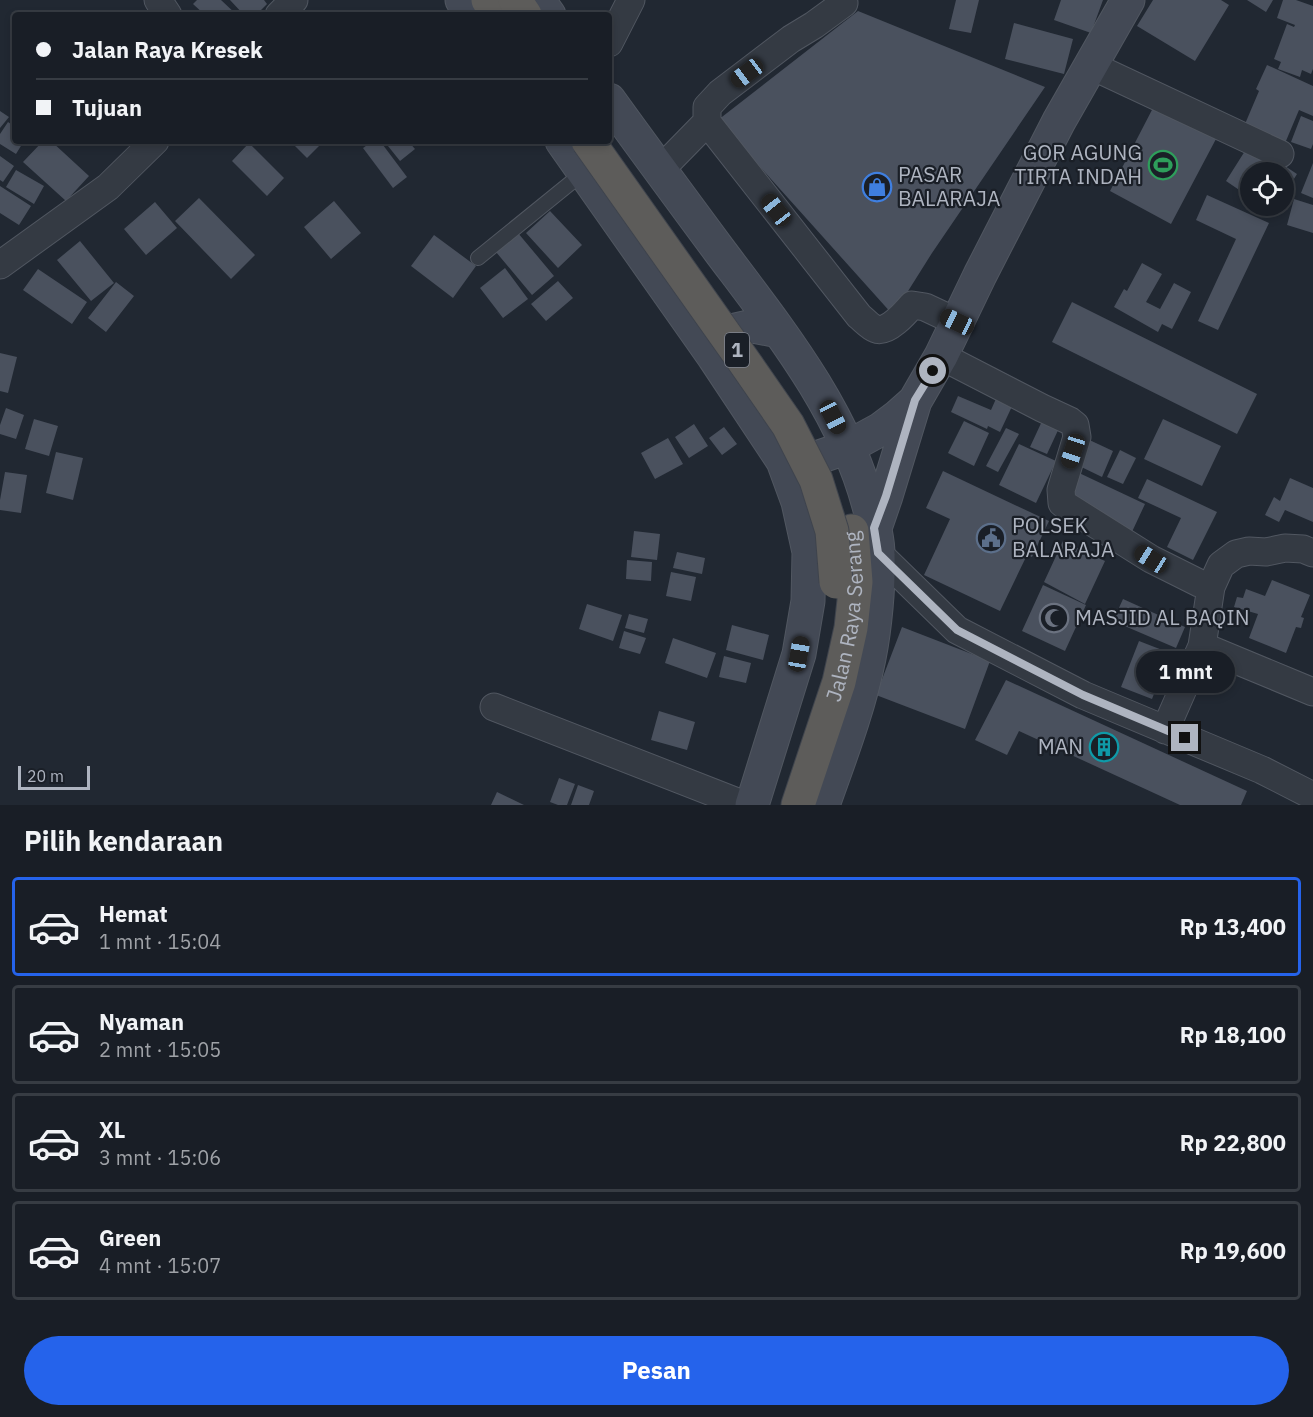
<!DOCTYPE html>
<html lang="id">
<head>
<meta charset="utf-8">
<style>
	:root { --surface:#191e26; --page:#22272e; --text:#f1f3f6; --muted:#9fa2a7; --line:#373c43; --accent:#2563eb }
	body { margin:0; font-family:"IBM Plex Sans",sans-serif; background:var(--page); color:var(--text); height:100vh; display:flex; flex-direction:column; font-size:22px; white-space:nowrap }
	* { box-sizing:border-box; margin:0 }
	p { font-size:20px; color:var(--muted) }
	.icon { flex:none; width:33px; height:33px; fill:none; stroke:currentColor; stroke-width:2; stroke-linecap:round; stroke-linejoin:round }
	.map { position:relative; height:805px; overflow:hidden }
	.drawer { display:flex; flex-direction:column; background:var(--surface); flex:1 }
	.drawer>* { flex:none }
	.hud { position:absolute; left:12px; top:12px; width:600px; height:132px; border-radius:6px; box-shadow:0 3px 9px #0003,0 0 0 2px var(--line); display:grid; align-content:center; height:132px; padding:0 24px; background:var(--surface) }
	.controls { position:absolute; left:1240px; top:162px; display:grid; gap:12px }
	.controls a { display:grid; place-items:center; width:54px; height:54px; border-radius:50%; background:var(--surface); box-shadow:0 3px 9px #0003,0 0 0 2px var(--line); font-size:30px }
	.scale { position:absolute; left:18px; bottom:15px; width:72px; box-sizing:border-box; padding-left:6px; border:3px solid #aeb4c0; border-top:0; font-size:16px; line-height:21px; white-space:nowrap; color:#aeb4c0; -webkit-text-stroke:4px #1a1f27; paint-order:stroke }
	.end { position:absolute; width:27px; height:27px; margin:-14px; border:8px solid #aeb4c0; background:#111; box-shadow:0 0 0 3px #111 }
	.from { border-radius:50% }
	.bubble { position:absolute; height:42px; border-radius:21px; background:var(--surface); box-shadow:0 3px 9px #0003,0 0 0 2px var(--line); font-size:20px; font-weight:700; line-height:42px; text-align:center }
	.car { position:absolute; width:18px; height:36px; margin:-18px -9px; border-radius:8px; box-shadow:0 0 4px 2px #0007; background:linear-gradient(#222 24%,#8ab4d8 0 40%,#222 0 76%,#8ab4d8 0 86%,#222 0) }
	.hud b { display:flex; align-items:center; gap:21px; height:57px; font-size:22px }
	.hud b+b { border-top:2px solid var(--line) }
	.hud i { width:15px; height:15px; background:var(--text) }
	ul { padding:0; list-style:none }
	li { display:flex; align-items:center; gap:18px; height:99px; margin:0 12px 9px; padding:0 12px; border:3px solid var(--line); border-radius:6px }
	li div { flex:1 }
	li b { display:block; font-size:22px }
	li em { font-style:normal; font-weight:700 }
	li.selected { border-color:var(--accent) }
	li>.icon { width:54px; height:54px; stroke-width:1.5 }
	h2 { padding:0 24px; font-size:27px; line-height:72px }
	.cta { display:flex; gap:12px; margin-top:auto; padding:12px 24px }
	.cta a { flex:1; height:69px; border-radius:36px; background:var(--accent); color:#fff; font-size:24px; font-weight:700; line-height:69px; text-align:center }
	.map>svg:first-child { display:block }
	.building { fill:#4a515e }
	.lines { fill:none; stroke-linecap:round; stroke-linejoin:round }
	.service-casing { stroke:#515761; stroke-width:16 }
	.minor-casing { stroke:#515761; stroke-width:29 }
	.secondary-casing { stroke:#515761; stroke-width:35 }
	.trunk-casing { stroke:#3f444d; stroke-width:35 }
	.service { stroke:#343a43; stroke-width:14 }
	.minor { stroke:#343a43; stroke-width:27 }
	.secondary { stroke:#434955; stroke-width:33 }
	.trunk { stroke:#5d5c5a; stroke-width:33 }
	.trunk-bridge-casing { stroke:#3f444d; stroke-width:35; stroke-linecap:butt }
	.trunk-bridge { stroke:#5d5c5a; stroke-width:33 }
	.route { stroke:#aeb4c0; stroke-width:8 }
	.labels { text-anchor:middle; stroke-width:4.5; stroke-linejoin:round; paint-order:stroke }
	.shield { fill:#1a1f27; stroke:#828792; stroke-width:1.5 }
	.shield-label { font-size:20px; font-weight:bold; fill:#aeb4c0 }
	.poi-label { font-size:21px; fill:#aeb4c0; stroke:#1a1f27; text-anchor:start }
	.street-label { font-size:21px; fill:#aeb4c0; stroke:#1a1f27 }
</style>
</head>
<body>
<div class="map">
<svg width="1313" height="805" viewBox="0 0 1313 805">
	<rect width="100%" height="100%" fill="#212832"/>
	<!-- building -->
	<path class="building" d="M197,0H221L237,15H205L193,4Z
		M230,0H264L267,4L256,15H244Z
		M956,0H979L971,33L949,29Z
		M1061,0H1103L1091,33L1054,20Z
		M1153,0H1221L1229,5L1195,61L1137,26Z
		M1247,0H1273L1266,12Z
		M1283,0H1296L1313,6V69L1311,74L1302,70L1300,77L1278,69L1281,62L1274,59L1287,24L1294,27L1295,25L1277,18Z
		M858,11L1045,87L932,253L893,315L718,120Z
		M1014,23L1073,39L1064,74L1005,59Z
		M1267,65L1313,86V116L1299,110L1283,148L1242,131L1259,91L1256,89Z
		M1154,106L1216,139L1171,224L1110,191Z
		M0,111L9,117L0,128Z
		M1301,116L1313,121V144L1311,149L1291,142Z
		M8,122L15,127V141H24L16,154L0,144V134Z
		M43,141H51L89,176L66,201L23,162Z
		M290,141H324L307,158Z
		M373,141H380L407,177L393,188L363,148Z
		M384,141H408L415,149L400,161Z
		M249,143L284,178L267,196L232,161Z
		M1250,143L1297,174L1284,195V172H1251V198L1226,181Z
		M0,156L14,166L3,182L0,180Z
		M1313,163V198L1301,193Z
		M16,170L44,186L34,204L6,187Z
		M0,186L31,206L19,225L0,213Z
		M1207,195L1269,223L1218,330L1198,321L1236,239L1196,220Z
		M199,198L255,255L231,279L175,221Z
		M1294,199L1313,205V233L1287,225Z
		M334,201L361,233L331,259L304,227Z
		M155,202L177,228L146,255L124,229Z
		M550,211L582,245L558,268L526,233Z
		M518,233L554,276L532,295L496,252Z
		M434,235L476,266L453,298L411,266Z
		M80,241L114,283L91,301L57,260Z
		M1142,263L1162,274L1146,302L1160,309L1174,283L1191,292L1172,329L1162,324L1158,332L1114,307L1124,289L1127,291Z
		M505,268L528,299L503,318L480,288Z
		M38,269L87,302L72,324L23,290Z
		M558,281L573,298L546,321L531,304Z
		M116,282L134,296L106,332L88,318Z
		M1072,302L1257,394L1237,434L1052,342Z
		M0,353L17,357L8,393L0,391Z
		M999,392L1015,400L1000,432L988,426L987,429L951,412L958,396L991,410Z
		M6,408L24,415L16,439L0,434V425Z
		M34,419L58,426L49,456L25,449Z
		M1043,419L1060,426L1047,454L1030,447Z
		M1163,419L1221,446L1202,486L1144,459Z
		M964,421L989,433L974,466L948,453Z
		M694,424L708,446L689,458L675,437Z
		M724,427L737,444L722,455L709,438Z
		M1006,428L1019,434L998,472L986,466Z
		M1083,437L1113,451L1102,477L1071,462Z
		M668,438L683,464L655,479L641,453Z
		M1019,444L1056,461L1036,503L999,485Z
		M1120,450L1136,458L1123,484L1107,477Z
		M56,452L83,458L73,500L46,493Z
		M943,471L1049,521L1032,557L1027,555L1000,611L924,575L950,519L926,508Z
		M5,472L27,475L21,513L0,510V500Z
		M1077,472L1145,504L1131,534L1063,503Z
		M1290,478L1313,488V522L1285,510L1279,522L1265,515L1274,497L1280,501Z
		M1147,479L1217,512L1193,560L1167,547L1181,518L1138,498Z
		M634,531L660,534L657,560L631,557Z
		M1063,541L1105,561L1085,604L1044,582Z
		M677,552L705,558L702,574L673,568Z
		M627,560L652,562L651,581L626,579Z
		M671,572L696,577L691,601L666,596Z
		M1272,580L1310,595L1301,617L1304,618L1301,628L1296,627L1286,653L1249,638L1258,614L1234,607L1237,597L1243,598L1246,589L1265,596Z
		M1043,585L1086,605L1065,651L1022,631Z
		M1123,599L1185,627L1176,648L1113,621Z
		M587,604L622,615L613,641L579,629Z
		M629,614L648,619L644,633L625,628Z
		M732,625L769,635L763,660L726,650Z
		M902,627L990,661L965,729L876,695Z
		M624,631L646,638L640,654L619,648Z
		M673,638L716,653L707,678L665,663Z
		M1139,641L1170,653L1152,699L1121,687Z
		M724,656L751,663L746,683L719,677Z
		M1006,680L1247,791L1241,805H1180L1019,731L1007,755L975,740Z
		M659,711L695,722L687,750L651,740Z
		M559,778L575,784L567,805H558L550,802Z
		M578,785L594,791L589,805H571Z
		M497,792L524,805H491Z"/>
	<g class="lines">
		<!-- service casing -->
		<g class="service-casing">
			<path id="service" d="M478,258L584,172"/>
		</g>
		<!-- minor casing -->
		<g class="minor-casing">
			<path id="minor" d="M158,0L168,15
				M279,15L294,0
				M609,43L631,0
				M1090,65L1280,154
				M707,122L859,316C864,320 870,327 876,329C887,334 906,312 912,305L925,307L957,322
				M660,170L707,122V107L720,93L791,39L814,25L844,3
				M0,265L108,187L155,141
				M941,356L1042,408L1070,421L1075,425L1077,437L1061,490L1062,503L1151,559L1199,583L1211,587L1221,565L1236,554L1249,551L1266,552L1285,548L1303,549L1313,553
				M878,553L957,630L1083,695L1262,770L1313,796
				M1202,646L1313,692
				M494,707L745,805
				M1165,730L1202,646L1211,587"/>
		</g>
		<!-- secondary casing -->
		<g class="secondary-casing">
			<path id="secondary" d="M462,0L472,15
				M538,0L549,15
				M609,100C645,150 682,200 719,250C779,330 845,411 870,510C874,525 878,540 878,555C879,586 875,628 869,658C859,708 840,757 823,805
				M562,141L714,357L783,461L798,502L809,552L808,601L799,654L752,805
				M714,357L716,343L719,338L735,330L753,326L779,331
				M783,461L819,457L848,447L881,429L897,417L915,401L941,356L980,275L1059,121L1128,0
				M875,528L886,496L915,401"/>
		</g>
		<!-- trunk casing -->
		<g class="trunk-casing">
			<g id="trunk">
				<path d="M488,0L499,15"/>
				<path d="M515,0L525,15"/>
				<path id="s1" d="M798,805L839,682L851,628L856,582L852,531"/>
			</g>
		</g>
		<!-- service -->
		<use href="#service" class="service"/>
		<!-- minor -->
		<use href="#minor" class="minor"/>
		<!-- secondary -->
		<use href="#secondary" class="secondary"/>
		<!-- trunk -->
		<use href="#trunk" class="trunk"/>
		<!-- trunk-bridge casing -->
		<g class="trunk-bridge-casing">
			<path id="trunk-bridge" d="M588,141L743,360L788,425L816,480L832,531L836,582"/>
		</g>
		<!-- trunk-bridge -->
		<use href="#trunk-bridge" class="trunk-bridge"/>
	</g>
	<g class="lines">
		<!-- route -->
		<path class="route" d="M933,371L915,400L886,496L874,528L878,553L957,630L1083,695L1185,738"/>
	</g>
	<!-- icons -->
	<defs>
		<g id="stadium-ring" transform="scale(1.5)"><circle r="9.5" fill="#1a1f27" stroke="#2e9e5b" stroke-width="1.5"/><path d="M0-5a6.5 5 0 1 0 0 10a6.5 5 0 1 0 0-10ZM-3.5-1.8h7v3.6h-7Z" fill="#2e9e5b"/></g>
		<g id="shop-ring" transform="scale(1.5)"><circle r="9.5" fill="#1a1f27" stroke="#3f7fe0" stroke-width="1.5"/><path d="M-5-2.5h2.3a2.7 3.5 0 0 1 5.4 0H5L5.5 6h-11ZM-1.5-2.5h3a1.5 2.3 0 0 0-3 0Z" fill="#3f7fe0"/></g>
		<g id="civic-ring" transform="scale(1.5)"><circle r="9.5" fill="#1a1f27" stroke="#5c6f8a" stroke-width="1.5"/><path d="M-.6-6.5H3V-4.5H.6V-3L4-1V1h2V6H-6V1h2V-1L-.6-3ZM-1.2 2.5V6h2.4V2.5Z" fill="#5c6f8a"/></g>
		<g id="mosque-ring" transform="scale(1.5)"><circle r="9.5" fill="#1a1f27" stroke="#6b7280" stroke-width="1.5"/><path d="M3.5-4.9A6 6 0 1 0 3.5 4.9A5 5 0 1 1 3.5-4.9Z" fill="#6b7280"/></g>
		<g id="building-ring" transform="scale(1.5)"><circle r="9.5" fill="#1a1f27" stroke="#0f9aa8" stroke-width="1.5"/><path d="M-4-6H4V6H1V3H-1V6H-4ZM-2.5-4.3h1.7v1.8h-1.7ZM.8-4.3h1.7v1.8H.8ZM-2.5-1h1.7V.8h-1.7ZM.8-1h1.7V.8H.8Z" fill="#0f9aa8"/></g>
	</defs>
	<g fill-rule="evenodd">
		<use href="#stadium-ring" x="1163" y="165"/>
		<use href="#shop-ring" x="877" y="187"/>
		<use href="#civic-ring" x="991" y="538"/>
		<use href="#mosque-ring" x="1054" y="618"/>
		<use href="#building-ring" x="1104" y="747"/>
	</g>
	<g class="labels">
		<!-- shield labels -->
		<rect class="shield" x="725" y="333" width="24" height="34" rx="4.5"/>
		<g class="shield-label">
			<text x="737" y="357">1</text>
		</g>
		<!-- poi labels -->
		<g class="poi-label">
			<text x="1142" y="160" text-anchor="end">GOR AGUNG<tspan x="1142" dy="24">TIRTA INDAH</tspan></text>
			<text x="898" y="182">PASAR<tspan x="898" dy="24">BALARAJA</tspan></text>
			<text x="1012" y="533">POLSEK<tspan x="1012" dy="24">BALARAJA</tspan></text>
			<text x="1075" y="625">MASJID AL BAQIN</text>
			<text x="1083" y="754" text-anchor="end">MAN</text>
		</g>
		<!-- street labels -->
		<g class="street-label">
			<text dy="7" stroke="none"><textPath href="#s1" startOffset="196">Jalan Raya Serang</textPath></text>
		</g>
	</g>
</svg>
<div class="controls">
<a><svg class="icon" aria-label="locate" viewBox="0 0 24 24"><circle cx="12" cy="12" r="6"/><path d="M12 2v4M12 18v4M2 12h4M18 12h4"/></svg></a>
</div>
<div class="scale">20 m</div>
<i class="end from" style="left:933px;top:371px"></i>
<i class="end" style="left:1185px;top:738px"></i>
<div class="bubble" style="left:1136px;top:651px;width:99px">1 mnt</div>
<i class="car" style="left:747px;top:73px;rotate:233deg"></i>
<i class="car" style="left:776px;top:210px;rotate:322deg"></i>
<i class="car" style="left:957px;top:322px;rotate:295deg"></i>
<i class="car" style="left:833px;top:417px;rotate:153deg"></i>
<i class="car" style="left:1073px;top:451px;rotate:198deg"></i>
<i class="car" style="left:1151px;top:559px;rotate:302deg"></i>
<i class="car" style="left:799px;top:654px;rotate:10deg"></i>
<div class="hud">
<b><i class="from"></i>Jalan Raya Kresek</b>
<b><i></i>Tujuan</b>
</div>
</div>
<section class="drawer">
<h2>Pilih kendaraan</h2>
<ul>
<li class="selected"><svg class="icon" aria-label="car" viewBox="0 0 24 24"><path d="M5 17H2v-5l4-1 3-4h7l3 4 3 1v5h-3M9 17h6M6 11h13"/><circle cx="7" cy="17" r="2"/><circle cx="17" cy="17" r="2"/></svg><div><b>Hemat</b><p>1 mnt · 15:04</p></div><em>Rp 13,400</em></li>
<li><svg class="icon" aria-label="car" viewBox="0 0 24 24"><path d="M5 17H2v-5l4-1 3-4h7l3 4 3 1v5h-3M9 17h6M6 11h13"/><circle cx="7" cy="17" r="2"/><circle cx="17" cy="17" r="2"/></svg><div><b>Nyaman</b><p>2 mnt · 15:05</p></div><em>Rp 18,100</em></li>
<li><svg class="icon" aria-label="car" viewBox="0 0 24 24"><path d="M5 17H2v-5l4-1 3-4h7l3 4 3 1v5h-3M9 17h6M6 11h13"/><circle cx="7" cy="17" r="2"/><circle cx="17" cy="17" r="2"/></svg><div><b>XL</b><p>3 mnt · 15:06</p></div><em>Rp 22,800</em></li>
<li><svg class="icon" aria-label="car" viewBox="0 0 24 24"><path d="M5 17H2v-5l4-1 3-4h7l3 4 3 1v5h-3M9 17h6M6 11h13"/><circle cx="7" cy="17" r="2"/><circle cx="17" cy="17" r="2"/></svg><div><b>Green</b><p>4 mnt · 15:07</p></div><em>Rp 19,600</em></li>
</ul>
<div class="cta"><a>Pesan</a></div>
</section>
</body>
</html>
